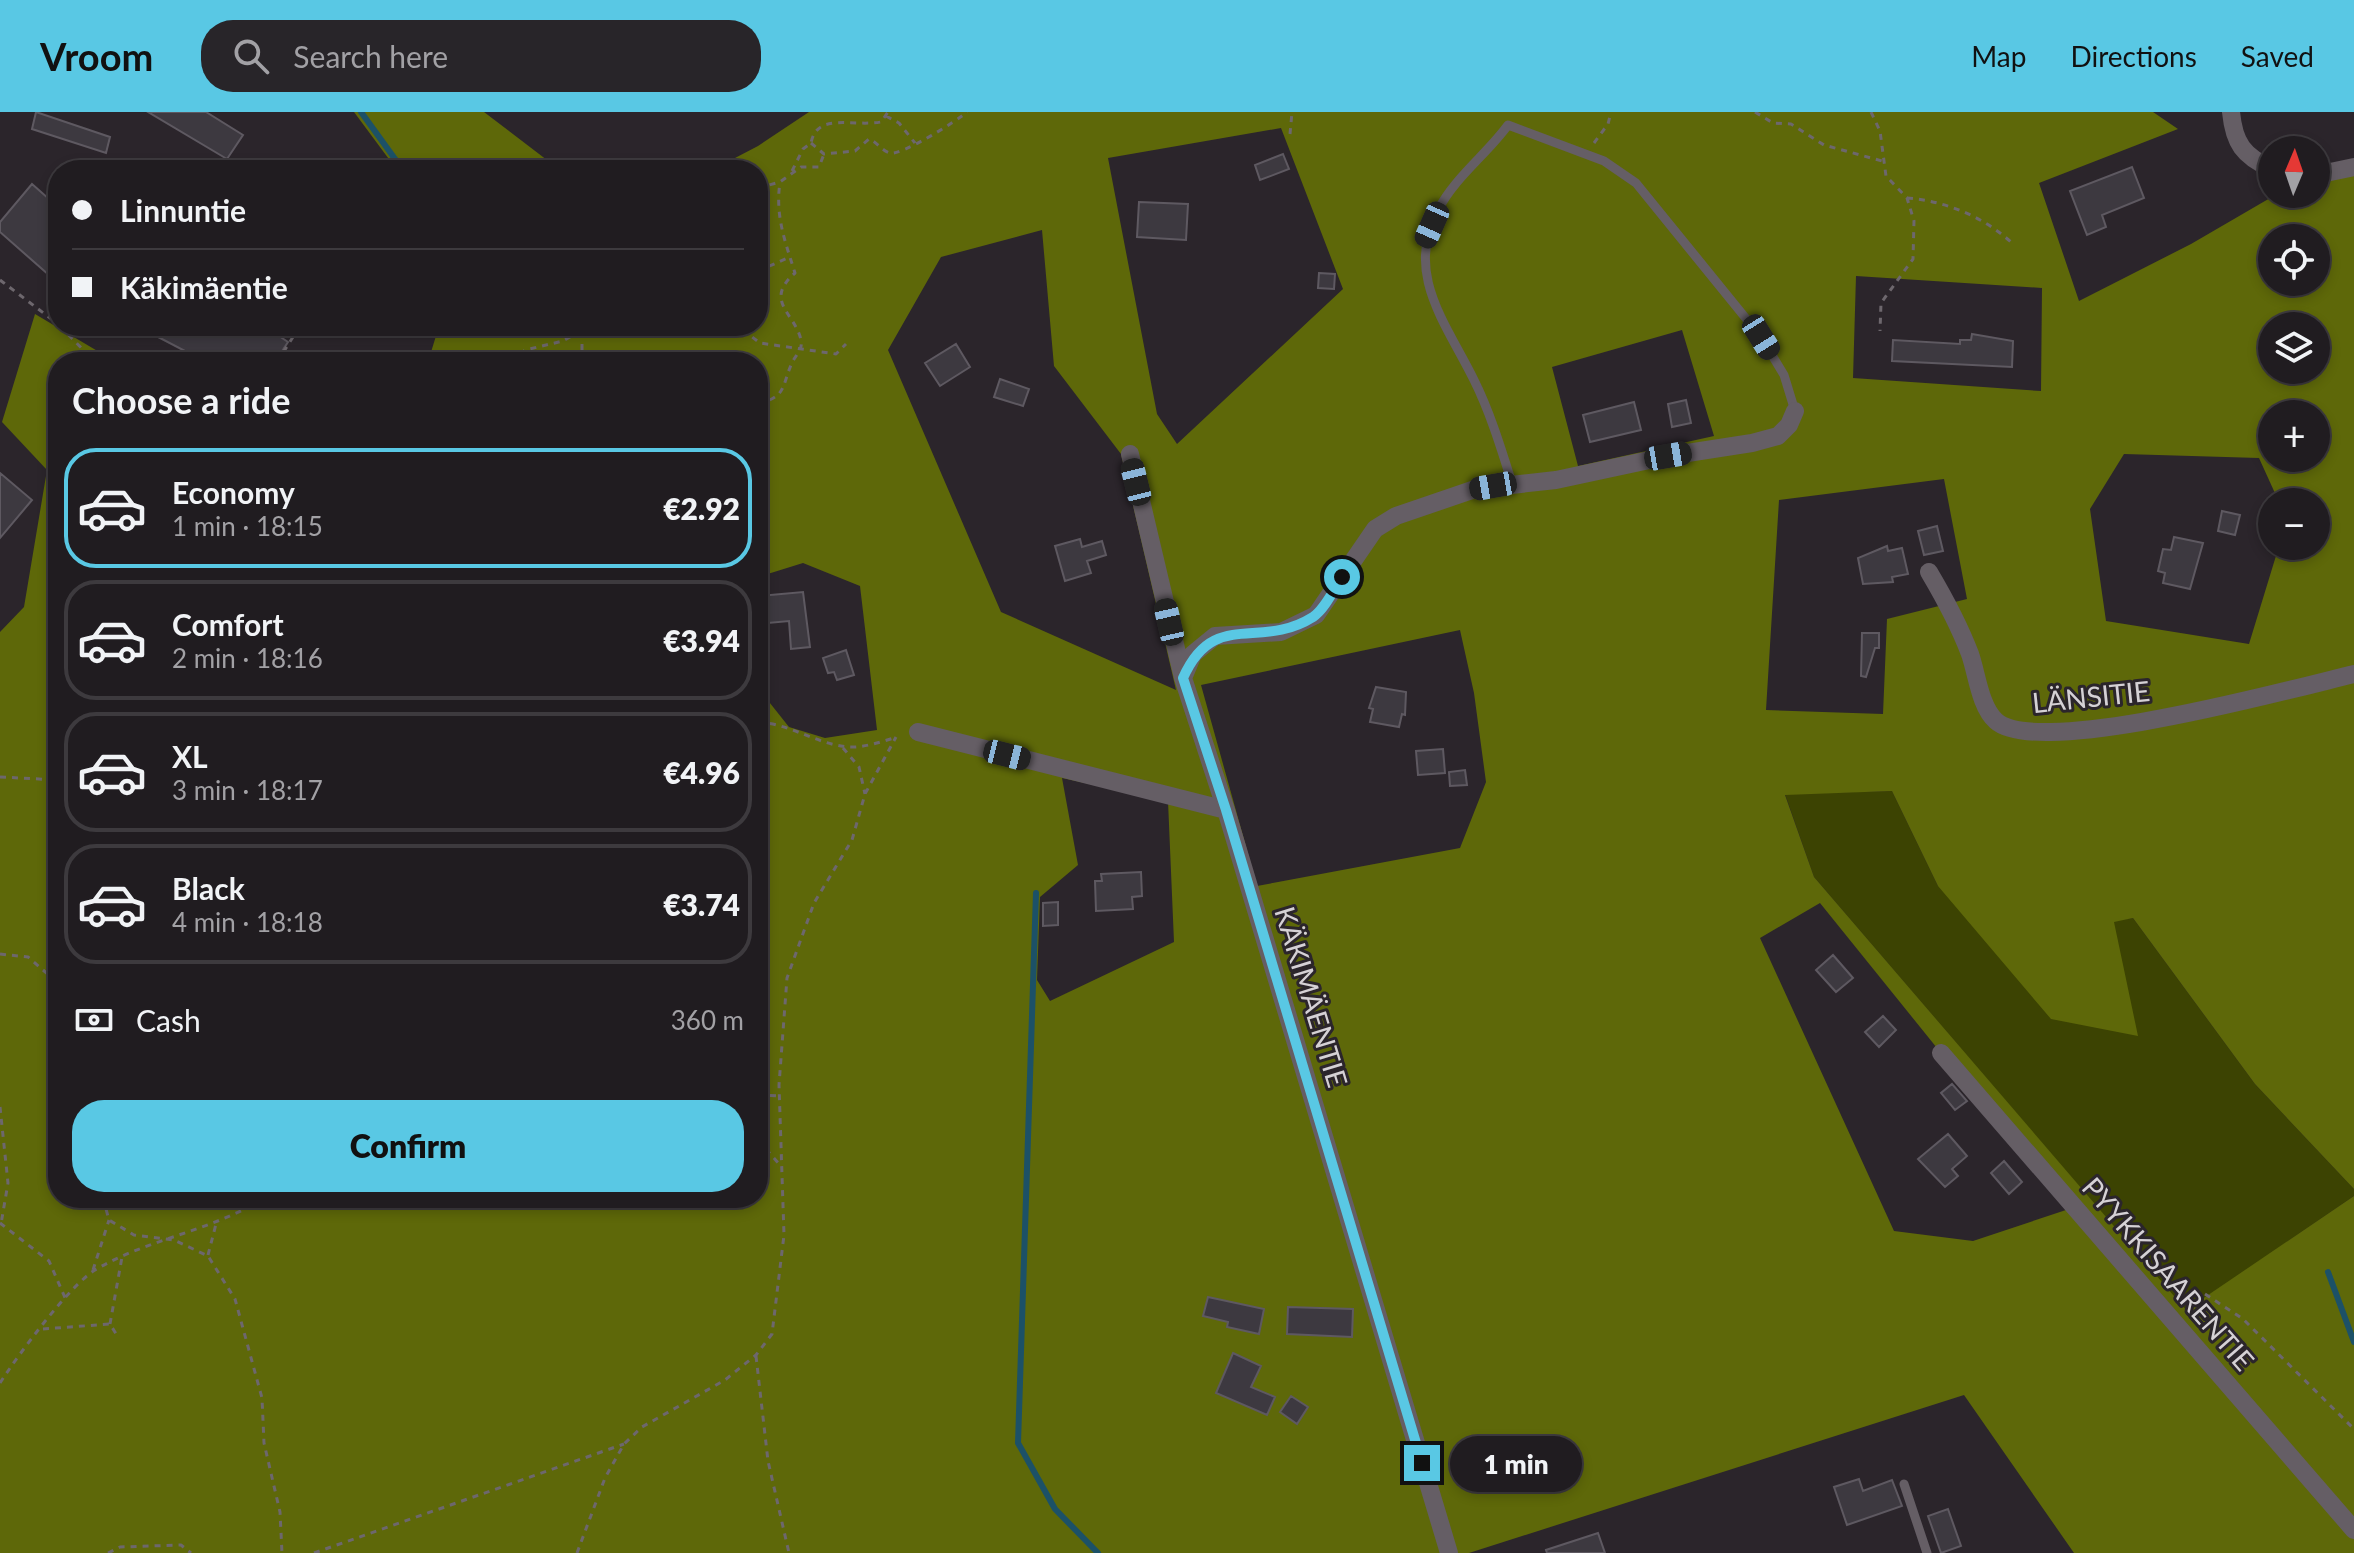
<!DOCTYPE html>
<html lang="en">
<head>
<meta charset="utf-8">
<style>
	:root { --surface:#201c20; --page:#282529; --text:#f1f3f6; --muted:#a2a1a5; --line:#3d3a3e; --accent:#59c8e4 }
	body { margin:0; font-family:Lato,sans-serif; background:var(--page); color:var(--text); height:100vh; display:flex; flex-direction:column; font-size:30px; white-space:nowrap }
	* { box-sizing:border-box; margin:0 }
	p { font-size:26px; color:var(--muted) }
	.icon { flex:none; width:44px; height:44px; fill:none; stroke:currentColor; stroke-width:2; stroke-linecap:round; stroke-linejoin:round }
	.map { position:relative; flex:1; overflow:hidden }
	.side { position:absolute; left:48px; top:240px; width:720px; height:856px; display:flex; flex-direction:column; background:var(--surface); border-radius:32px; box-shadow:0 4px 12px #0003,0 0 0 2px var(--line) }
	.side>* { flex:none }
	.top-card { position:absolute; left:48px; top:48px; width:720px; height:176px; border-radius:32px; box-shadow:0 4px 12px #0003,0 0 0 2px var(--line); display:grid; align-content:center; height:176px; padding:0 24px; background:var(--surface) }
	.needle { width:52px; rotate:2deg }
	.buttons { position:absolute; left:2258px; top:24px; display:grid; gap:16px }
	.buttons a { display:grid; place-items:center; width:72px; height:72px; border-radius:50%; background:var(--surface); box-shadow:0 4px 12px #0003,0 0 0 2px var(--line); font-size:40px }
	.end { position:absolute; width:36px; height:36px; margin:-18px; border:10px solid #59c8e4; background:#111; box-shadow:0 0 0 4px #111 }
	.from { border-radius:50% }
	.bubble { position:absolute; height:56px; border-radius:28px; background:var(--surface); box-shadow:0 4px 12px #0003,0 0 0 2px var(--line); font-size:26px; font-weight:800; line-height:56px; text-align:center }
	.car { position:absolute; width:24px; height:48px; margin:-24px -12px; border-radius:10px; box-shadow:0 0 6px 2px #0007; background:linear-gradient(#222 24%,#8ab4d8 0 40%,#222 0 76%,#8ab4d8 0 86%,#222 0) }
	.top-card b { display:flex; align-items:center; gap:28px; height:76px; font-size:30px }
	.top-card b+b { border-top:2px solid var(--line) }
	.top-card i { width:20px; height:20px; background:var(--text) }
	ul { padding:0; list-style:none }
	li { display:flex; align-items:center; gap:24px; height:120px; margin:0 16px 12px; padding:0 8px; border:4px solid var(--line); border-radius:32px }
	li div { flex:1 }
	li b { display:block; font-size:30px }
	li em { font-style:normal; font-weight:800 }
	li.current { border-color:var(--accent) }
	li>.icon { width:72px; height:72px; stroke-width:1.5 }
	h2 { padding:0 24px; font-size:36px; line-height:96px }
	.pay { display:flex; align-items:center; gap:20px; height:88px; padding:0 24px; font-size:30px }
	.pay p { margin-inline-start:auto }
	.primary-button { display:flex; gap:16px; margin-top:auto; padding:16px 24px }
	.primary-button a { flex:1; height:92px; border-radius:32px; background:var(--accent); color:#111; font-size:32px; font-weight:800; line-height:92px; text-align:center }
	header { display:flex; align-items:center; gap:48px; box-sizing:border-box; height:112px; padding:0 40px; background:var(--accent); color:#111 }
	header strong { font-size:38px }
	nav { display:flex; gap:44px; margin-inline-start:auto; font-size:28px }
	.search { width:560px; height:72px; background:var(--page); display:flex; align-items:center; gap:20px; box-sizing:border-box; padding:0 28px; border-radius:32px; color:var(--muted); font-size:30px }
	.map>svg:first-child { display:block }
	.green { fill:#3c4302 }
	.forest { fill:#5e6809; fill-rule:evenodd }
	.lines { fill:none; stroke-linecap:round; stroke-linejoin:round }
	.stream { stroke:#1c5167; stroke-width:6 }
	.building { fill:#3d3940; stroke:#5e5961; stroke-width:2 }
	.path { stroke:#6d676d; stroke-width:3; stroke-dasharray:6 6; stroke-linecap:butt }
	.lane { stroke:#655e65; stroke-width:9 }
	.street { stroke:#655e65; stroke-width:18 }
	.route { stroke:#59c8e4; stroke-width:10 }
	.labels { text-anchor:middle; stroke-width:6; stroke-linejoin:round; paint-order:stroke }
	.street-label { font-size:28px; fill:#d5d1d5; stroke:#2b252b }
</style>
</head>
<body>
<header>
<strong>Vroom</strong>
<div class="search"><svg class="icon" aria-label="search" viewBox="0 0 24 24"><circle cx="10" cy="10" r="6"/><path d="M15 15l6 6"/></svg>Search here</div>
<nav><a>Map</a><a>Directions</a><a>Saved</a></nav>
</header>
<div class="map">
<svg width="2354" height="1441" viewBox="0 0 2354 1441">
	<rect width="100%" height="100%" fill="#2b252b"/>
	<!-- green -->
	<path class="green" d="M1892,679L1938,774L2114,809L2133,806L2255,972L2354,1077V1084L2186,1199L1814,765L1785,682Z"/>
	<!-- forest -->
	<path class="forest" d="M354,0H484L560,58H397Z
		M809,0H2153L2178,17L2039,71L2079,189L2191,132L2277,82H2316V67L2354,61V1077L2255,972L2133,806L2114,810L2138,924L2051,907L1938,774L1892,679L1785,683L1814,765L2186,1198L2354,1084V1441H2074L1964,1283L1469,1441H0V520L24,495L47,358L2,310L35,202L116,250H58V1086H758V576L789,615L825,626L877,618L860,474L803,451L758,465V250H428L439,214H758V58H712L758,34ZM1281,16L1343,177L1177,332L1157,302L1108,46ZM1042,118L1054,254L1121,342L1176,578L1001,500L888,238L941,145ZM2272,126H2316V170H2272ZM1856,164L2042,176L2041,279L1853,266ZM2272,214H2316V258H2272ZM1682,218L1714,324L1578,354L1552,255ZM2272,302H2316V346H2272ZM2124,342L2259,346L2279,390H2316V434H2279L2249,532L2106,509L2090,397ZM1944,367L1967,487L1887,507L1883,602L1766,598L1779,388ZM1460,518L1474,581L1486,670L1460,736L1257,774L1201,573ZM1062,666L1168,689L1174,830L1050,889L1037,868L1040,785L1078,753ZM1820,791L1941,941L2072,1096L1973,1129L1894,1119L1760,826Z"/>
	<g class="lines">
		<!-- stream -->
		<path class="stream" d="M361,0L403,58
			M1036,781L1018,1331L1055,1397L1098,1441
			M2328,1160L2354,1230"/>
	</g>
	<!-- building -->
	<path class="building" d="M36,0L110,25L106,41L32,17Z
		M148,0H206L243,23L227,47Z
		M1283,42L1289,57L1260,68L1255,53Z
		M2132,55L2144,86L2102,103L2106,115L2087,123L2070,79Z
		M32,72L58,95V171L0,120V110Z
		M1139,90L1188,92L1186,128L1137,125Z
		M1319,161L1335,162L1334,177L1318,176Z
		M137,214H264L288,230L275,250H206Z
		M1972,222L2013,229L2012,255L1892,249L1893,228L1960,232V228H1971Z
		M956,232L970,255L940,274L925,251Z
		M1000,267L1029,277L1023,294L994,285Z
		M1686,288L1691,311L1672,315L1668,292Z
		M1634,290L1641,318L1590,330L1583,303Z
		M0,361L32,388L0,426Z
		M2222,399L2240,403L2235,423L2218,419Z
		M1937,414L1943,439L1924,443L1918,419Z
		M2174,425L2203,431L2190,477L2163,471L2165,461L2158,459L2163,437L2171,438Z
		M1080,427L1082,435L1102,429L1106,443L1087,449L1091,461L1065,469L1055,434Z
		M1887,434L1888,439L1902,436L1908,462L1892,465L1893,470L1863,472L1858,446Z
		M803,480L810,535L791,537L789,509L758,512V484Z
		M1862,521H1879V536H1875L1866,565L1861,564Z
		M846,538L854,563L837,568L834,560L828,561L823,546Z
		M1376,575L1406,580L1405,603L1402,602L1399,615L1370,610L1373,597L1369,596Z
		M1443,637L1445,661L1418,663L1416,639Z
		M1465,658L1467,673L1450,674L1449,660Z
		M1141,760L1142,784L1132,785L1133,797L1096,799L1095,769H1102L1101,762Z
		M1058,790V813L1043,814V791Z
		M1833,843L1853,866L1836,880L1816,858Z
		M1883,904L1896,918L1879,935L1865,920Z
		M1952,972L1967,989L1955,998L1941,981Z
		M1948,1022L1967,1044L1952,1057L1958,1064L1945,1075L1918,1047Z
		M2004,1049L2022,1070L2009,1082L1991,1061Z
		M1208,1185L1264,1197L1259,1222L1227,1215L1228,1210L1203,1204Z
		M1288,1195L1353,1197L1352,1225L1287,1222Z
		M1233,1241L1261,1254L1251,1275L1275,1285L1267,1303L1216,1281Z
		M1291,1284L1308,1295L1297,1312L1280,1300Z
		M1859,1367L1863,1379L1892,1368L1902,1394L1847,1413L1834,1375Z
		M1948,1397L1961,1434L1941,1441L1928,1404Z
		M1598,1421L1605,1441H1547L1546,1438Z"/>
	<g class="lines">
		<!-- path -->
		<path class="path" d="M1755,0L1773,11L1791,12L1824,33L1882,49
			M1871,0L1880,19L1886,64L1907,86L1914,109L1913,147L1881,191L1880,219
			M886,4L899,11L915,31
			M1290,22L1292,0
			M811,31L824,42L855,39L869,27C877,30 882,39 890,41C901,44 957,9 967,0
			M1594,31L1608,12L1611,0
			M792,59L803,37L811,31C817,0 851,15 881,10L888,0
			M758,76L780,70L801,55H819L824,42
			M1907,86C1945,89 1982,104 2011,130
			M758,159L790,145
			M0,168L58,212
			M60,214L95,250
			M719,214L743,218L760,231L836,242L846,232
			M277,250L293,225
			M511,250L525,238L563,229L588,214
			M582,250V216
			M758,291C787,286 782,272 792,251C796,242 803,238 801,228C795,201 763,189 795,161C785,129 775,104 780,70
			M758,610C789,612 812,629 841,634C859,638 880,630 897,625
			M843,636L859,655L865,682
			M0,665L58,668
			M0,842L28,845L58,871
			M758,983L780,984
			M0,995L8,1071L1,1112
			M758,1028L780,1053
			M103,1086L109,1108L134,1123L174,1128L208,1144L235,1187L262,1286L264,1331L280,1400L282,1441
			M0,1111L49,1149L66,1188
			M208,1143L216,1112
			M93,1158L109,1108
			M2205,1182L2243,1207L2354,1317
			M110,1212L122,1145
			M43,1217L110,1212L118,1225
			M756,1244L768,1349L789,1441
			M0,1271C18,1243 69,1174 95,1158C147,1127 209,1120 265,1086
			M108,1441L120,1435L181,1433L191,1441
			M314,1441L624,1332
			M577,1441L605,1366L624,1332L642,1315L725,1268L756,1243L772,1222L784,1123L779,973L787,866L814,791L852,728L865,682L896,625"/>
		<!-- lane -->
		<path class="lane" d="M1512,371C1501,336 1490,300 1474,268C1446,211 1404,162 1438,98C1455,65 1487,42 1508,13L1604,49L1636,71L1761,225L1784,263L1795,299
			M1904,1372L1927,1441"/>
		<!-- street -->
		<path class="street" d="M2231,0C2234,31 2243,44 2272,57
			M2316,63L2354,55
			M1130,342L1183,566L1226,698L1449,1441
			M1929,460C1945,487 1959,513 1970,542C1977,562 1980,595 1996,609C2038,647 2295,576 2354,562
			M1183,566L1193,542L1215,524L1281,520L1316,503L1375,417L1396,404L1475,377L1556,368L1668,344L1752,331L1778,324L1789,313L1795,299
			M918,620L1226,698
			M1941,941L2354,1418"/>
	</g>
	<g class="lines">
		<!-- route -->
		<path class="route" d="M1342,465C1334,477 1325,497 1313,505C1259,539 1214,496 1183,566L1226,698L1422,1351"/>
	</g>
	<g class="labels">
		<!-- street labels -->
		<g class="street-label">
			<text transform="translate(2091 585) rotate(-6)" y="10">LÄNSITIE</text>
			<text transform="translate(1311 885) rotate(73)" y="10">KÄKIMÄENTIE</text>
			<text transform="translate(2168 1162) rotate(49)" y="10">PYYKKISAARENTIE</text>
		</g>
	</g>
</svg>
<div class="buttons">
<a><svg class="needle" viewBox="-14 -14 28 28"><path d="M0-13l5 13h-10z" fill="#e53935"/><path d="M0 13l5-13h-10z" fill="#a2a1a5"/></svg></a>
<a><svg class="icon" aria-label="locate" viewBox="0 0 24 24"><circle cx="12" cy="12" r="6"/><path d="M12 2v4M12 18v4M2 12h4M18 12h4"/></svg></a>
<a><svg class="icon" aria-label="layers" viewBox="0 0 24 24"><path d="M12 4l9 5-9 5-9-5zM3 14l9 5 9-5"/></svg></a>
<a>+</a>
<a>−</a>
</div>
<i class="end from" style="left:1342px;top:465px"></i>
<i class="end" style="left:1422px;top:1351px"></i>
<div class="bubble" style="left:1450px;top:1324px;width:132px">1 min</div>
<i class="car" style="left:1432px;top:113px;rotate:204deg"></i>
<i class="car" style="left:1761px;top:225px;rotate:148deg"></i>
<i class="car" style="left:1668px;top:344px;rotate:80deg"></i>
<i class="car" style="left:1136px;top:370px;rotate:346deg"></i>
<i class="car" style="left:1493px;top:374px;rotate:260deg"></i>
<i class="car" style="left:1169px;top:510px;rotate:347deg"></i>
<i class="car" style="left:1007px;top:643px;rotate:104deg"></i>
<div class="top-card">
<b><i class="from"></i>Linnuntie</b>
<b><i></i>Käkimäentie</b>
</div>
<section class="side">
<h2>Choose a ride</h2>
<ul>
<li class="current"><svg class="icon" aria-label="car" viewBox="0 0 24 24"><path d="M5 17H2v-5l4-1 3-4h7l3 4 3 1v5h-3M9 17h6M6 11h13"/><circle cx="7" cy="17" r="2"/><circle cx="17" cy="17" r="2"/></svg><div><b>Economy</b><p>1 min · 18:15</p></div><em>€2.92</em></li>
<li><svg class="icon" aria-label="car" viewBox="0 0 24 24"><path d="M5 17H2v-5l4-1 3-4h7l3 4 3 1v5h-3M9 17h6M6 11h13"/><circle cx="7" cy="17" r="2"/><circle cx="17" cy="17" r="2"/></svg><div><b>Comfort</b><p>2 min · 18:16</p></div><em>€3.94</em></li>
<li><svg class="icon" aria-label="car" viewBox="0 0 24 24"><path d="M5 17H2v-5l4-1 3-4h7l3 4 3 1v5h-3M9 17h6M6 11h13"/><circle cx="7" cy="17" r="2"/><circle cx="17" cy="17" r="2"/></svg><div><b>XL</b><p>3 min · 18:17</p></div><em>€4.96</em></li>
<li><svg class="icon" aria-label="car" viewBox="0 0 24 24"><path d="M5 17H2v-5l4-1 3-4h7l3 4 3 1v5h-3M9 17h6M6 11h13"/><circle cx="7" cy="17" r="2"/><circle cx="17" cy="17" r="2"/></svg><div><b>Black</b><p>4 min · 18:18</p></div><em>€3.74</em></li>
</ul>
<div class="pay"><svg class="icon" aria-label="cash" viewBox="0 0 24 24"><path d="M3 7h18v10H3z"/><circle cx="12" cy="12" r="2"/></svg>Cash<p>360 m</p></div>
<div class="primary-button"><a>Confirm</a></div>
</section>
</div>
</body>
</html>
